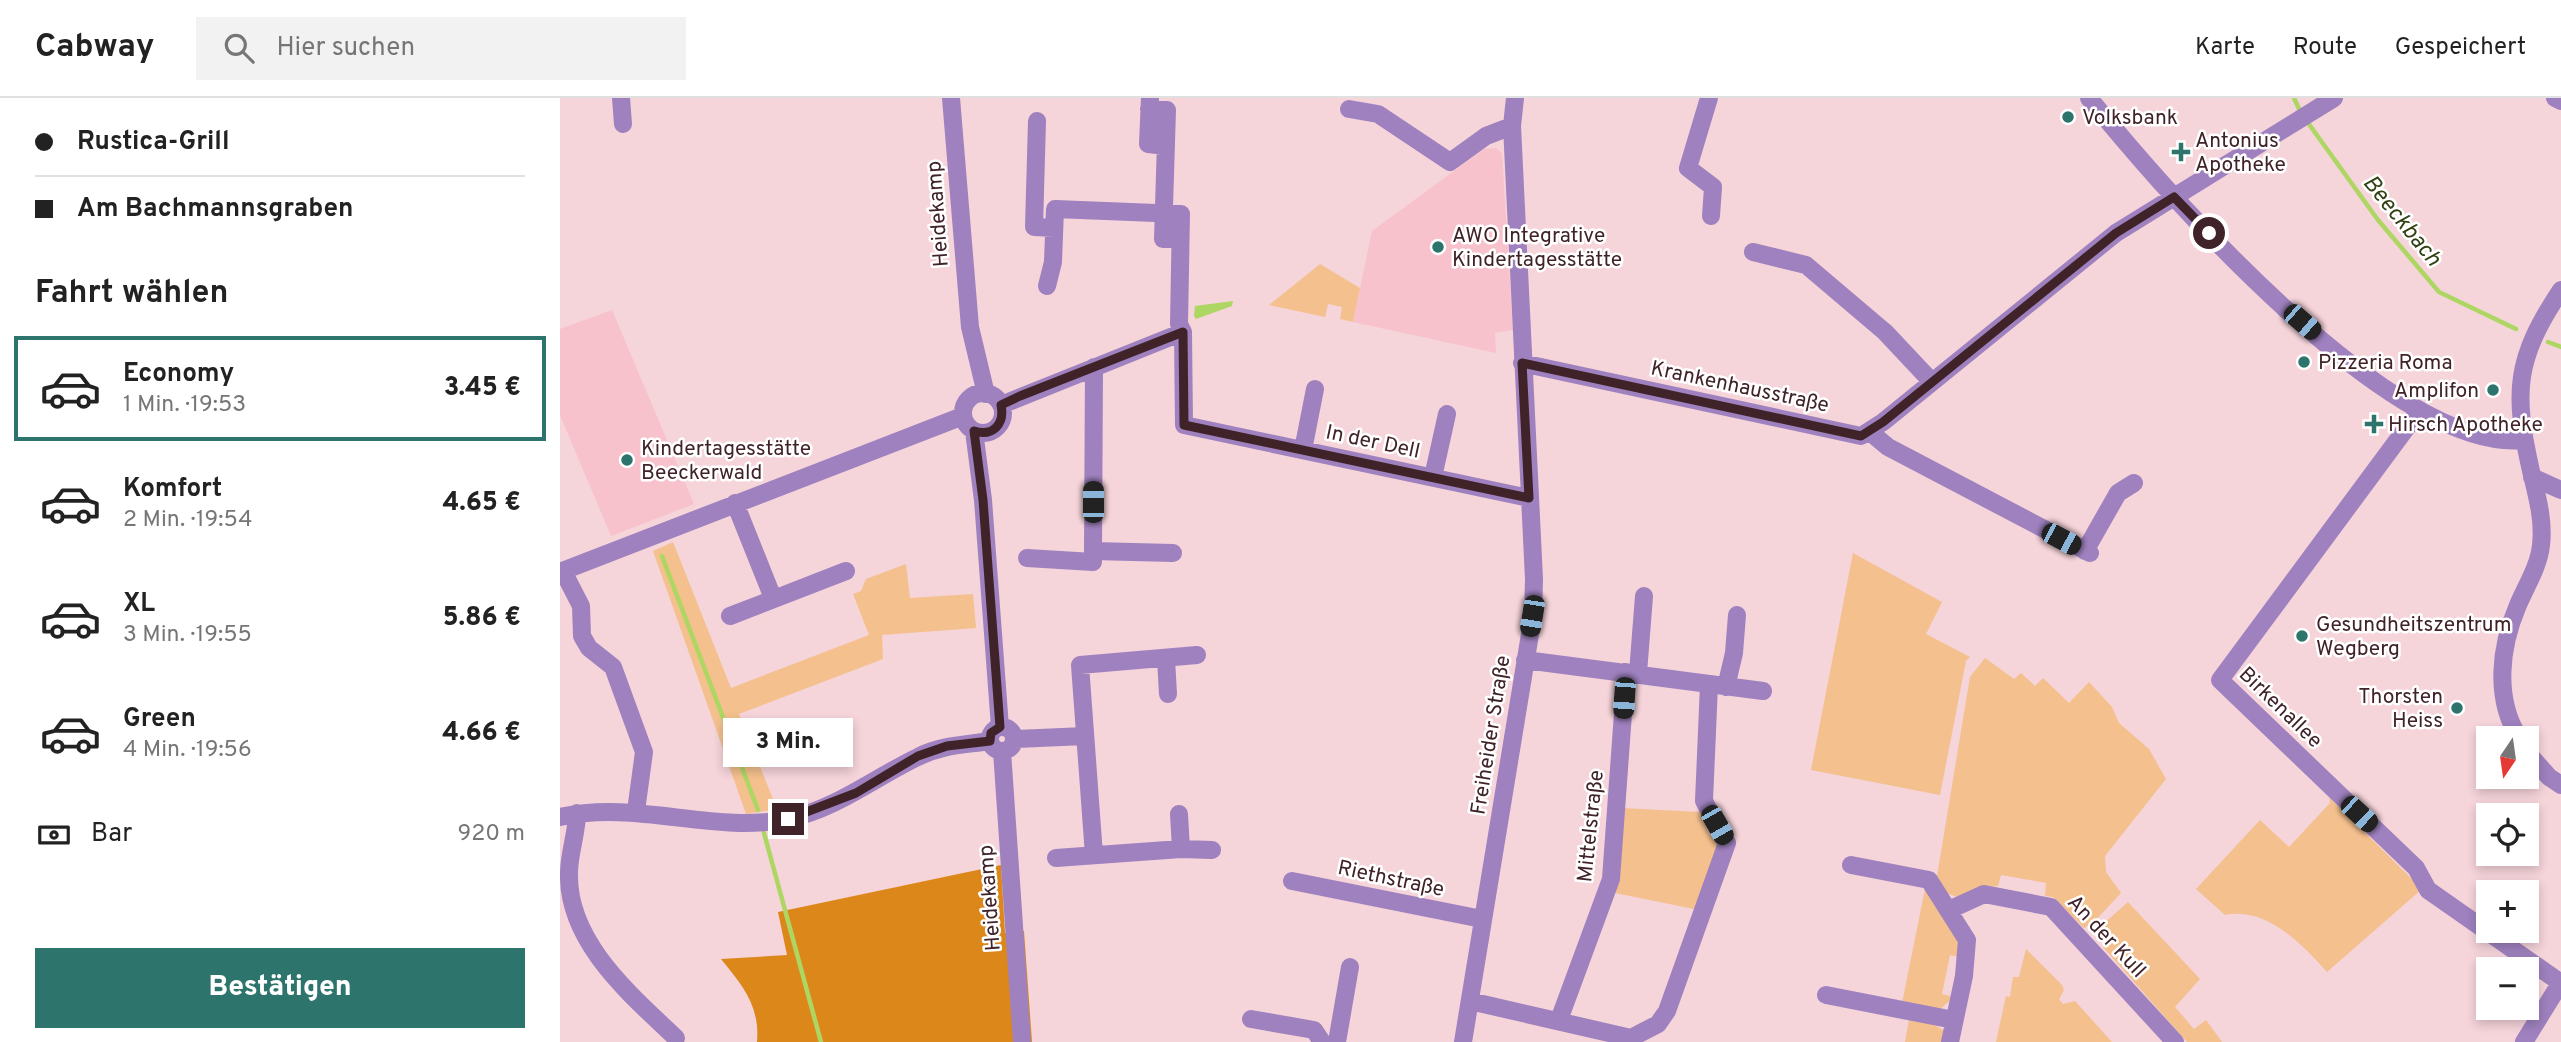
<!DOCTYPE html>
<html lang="de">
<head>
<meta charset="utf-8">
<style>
	:root { --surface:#fff; --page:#f2f2f2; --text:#222; --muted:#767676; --line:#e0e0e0; --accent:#2c746c }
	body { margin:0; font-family:Overpass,sans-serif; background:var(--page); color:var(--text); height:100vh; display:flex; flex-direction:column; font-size:26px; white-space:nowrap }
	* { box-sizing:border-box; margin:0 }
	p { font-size:23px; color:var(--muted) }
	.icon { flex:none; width:38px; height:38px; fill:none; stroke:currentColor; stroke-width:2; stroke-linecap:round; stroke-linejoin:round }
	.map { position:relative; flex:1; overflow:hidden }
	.drawer { display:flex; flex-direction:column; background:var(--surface); width:560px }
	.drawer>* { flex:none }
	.guide { display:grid; align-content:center; height:154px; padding:0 35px; background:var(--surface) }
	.needle { width:46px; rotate:193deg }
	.buttons { position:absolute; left:1916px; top:628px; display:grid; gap:14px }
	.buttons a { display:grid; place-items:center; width:63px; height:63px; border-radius:0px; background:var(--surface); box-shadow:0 4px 10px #0003; font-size:35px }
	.end { position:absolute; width:32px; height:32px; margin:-16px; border:9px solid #402229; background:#fff; box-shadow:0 0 0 4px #fff }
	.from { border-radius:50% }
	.bubble { position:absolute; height:49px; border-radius:0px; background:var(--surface); box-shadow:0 4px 10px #0003; font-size:23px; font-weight:800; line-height:49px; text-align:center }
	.car { position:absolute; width:21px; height:42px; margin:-21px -10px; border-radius:9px; box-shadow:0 0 5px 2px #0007; background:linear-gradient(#222 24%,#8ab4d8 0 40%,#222 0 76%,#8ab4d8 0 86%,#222 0) }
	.guide b { display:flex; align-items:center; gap:24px; height:66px; font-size:26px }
	.guide b+b { border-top:2px solid var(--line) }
	.guide i { width:18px; height:18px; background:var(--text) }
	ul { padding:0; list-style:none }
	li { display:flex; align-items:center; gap:21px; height:105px; margin:0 14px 10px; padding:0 21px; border:4px solid transparent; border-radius:0px }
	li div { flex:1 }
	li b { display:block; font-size:26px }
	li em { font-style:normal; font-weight:800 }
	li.on { border-color:var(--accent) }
	li>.icon { width:63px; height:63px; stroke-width:1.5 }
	h2 { padding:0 35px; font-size:32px; line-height:84px }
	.pay { display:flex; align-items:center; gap:18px; height:77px; padding:0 35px; font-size:26px }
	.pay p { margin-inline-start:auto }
	.primary-button { display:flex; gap:14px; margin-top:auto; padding:14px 35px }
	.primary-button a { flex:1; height:80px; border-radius:0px; background:var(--accent); color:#fff; font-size:28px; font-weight:800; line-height:80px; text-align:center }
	header { display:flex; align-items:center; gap:42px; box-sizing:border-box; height:98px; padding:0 35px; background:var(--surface); border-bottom:2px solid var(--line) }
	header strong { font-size:33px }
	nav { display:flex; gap:38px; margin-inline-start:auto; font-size:24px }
	.search { width:490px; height:63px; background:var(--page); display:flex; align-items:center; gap:18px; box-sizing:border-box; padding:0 24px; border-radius:0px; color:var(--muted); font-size:26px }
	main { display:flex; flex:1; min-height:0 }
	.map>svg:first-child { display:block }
	.built { fill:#f7c2cc }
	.green { fill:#f4c08e }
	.forest { fill:#dc8719 }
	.water { fill:#aed663 }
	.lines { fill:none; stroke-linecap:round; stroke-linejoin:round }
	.stream { stroke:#aed663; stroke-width:4.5 }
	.minor { stroke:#9e81be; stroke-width:18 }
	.route { stroke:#402229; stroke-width:9 }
	.poi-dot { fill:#2c746c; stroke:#fff; stroke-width:2.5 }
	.labels { text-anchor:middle; stroke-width:5; stroke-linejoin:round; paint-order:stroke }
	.poi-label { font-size:21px; fill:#402229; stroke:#fff; text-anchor:start }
	.street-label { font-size:21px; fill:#402229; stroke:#fff }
	.water-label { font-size:23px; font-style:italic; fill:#314112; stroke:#fff }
</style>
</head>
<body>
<header>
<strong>Cabway</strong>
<div class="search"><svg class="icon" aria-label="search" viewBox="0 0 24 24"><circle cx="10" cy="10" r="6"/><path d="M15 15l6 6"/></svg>Hier suchen</div>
<nav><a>Karte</a><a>Route</a><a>Gespeichert</a></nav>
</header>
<main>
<section class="drawer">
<div class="guide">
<b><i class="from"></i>Rustica-Grill</b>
<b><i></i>Am Bachmannsgraben</b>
</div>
<h2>Fahrt wählen</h2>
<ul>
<li class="on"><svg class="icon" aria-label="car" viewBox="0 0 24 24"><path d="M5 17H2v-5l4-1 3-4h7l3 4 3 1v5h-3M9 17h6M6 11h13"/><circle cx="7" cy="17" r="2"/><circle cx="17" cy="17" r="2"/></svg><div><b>Economy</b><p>1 Min. · 19:53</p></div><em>3.45 €</em></li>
<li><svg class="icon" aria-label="car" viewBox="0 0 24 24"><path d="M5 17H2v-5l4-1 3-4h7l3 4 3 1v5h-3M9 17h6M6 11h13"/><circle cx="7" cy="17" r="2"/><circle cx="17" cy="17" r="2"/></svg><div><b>Komfort</b><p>2 Min. · 19:54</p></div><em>4.65 €</em></li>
<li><svg class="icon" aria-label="car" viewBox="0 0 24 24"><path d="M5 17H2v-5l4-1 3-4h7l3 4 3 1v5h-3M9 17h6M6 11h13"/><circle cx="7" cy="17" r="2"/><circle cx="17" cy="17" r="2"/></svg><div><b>XL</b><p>3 Min. · 19:55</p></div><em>5.86 €</em></li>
<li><svg class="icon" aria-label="car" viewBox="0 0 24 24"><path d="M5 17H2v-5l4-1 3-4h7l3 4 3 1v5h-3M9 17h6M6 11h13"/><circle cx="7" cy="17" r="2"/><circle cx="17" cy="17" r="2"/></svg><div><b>Green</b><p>4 Min. · 19:56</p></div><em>4.66 €</em></li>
</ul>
<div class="pay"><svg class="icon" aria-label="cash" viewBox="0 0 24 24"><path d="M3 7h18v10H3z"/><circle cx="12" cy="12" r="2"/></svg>Bar<p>920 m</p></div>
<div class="primary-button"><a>Bestätigen</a></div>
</section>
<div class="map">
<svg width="2001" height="944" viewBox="0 0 2001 944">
	<rect width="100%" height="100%" fill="#f5d4da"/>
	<!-- built -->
	<path class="built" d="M936,50L942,55L953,232L935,235L936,255L793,224L812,133L924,51Z
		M52,212L134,406L51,438L0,317V231Z"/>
	<!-- green -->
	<path class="green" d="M760,166L800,190L793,224L780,221L782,209L768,206L765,219L709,207Z
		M113,444L171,590L309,537L293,496L301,493L306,481L346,466L350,500L413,496L416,530L322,537L323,561L179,616L217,711L186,716L93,453Z
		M1293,455L1382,504L1366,536L1410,559L1406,563L1380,697L1251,672Z
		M1425,560L1454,581L1461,575L1475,588L1483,580L1509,605L1529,584L1552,609L1559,625L1589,651L1606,681L1545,758L1546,774L1561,795L1531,827L1524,830L1493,799L1485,798L1486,785L1441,777L1438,788L1415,790L1400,800L1386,795L1377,778L1410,579Z
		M1769,699L1862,791L1767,874C1742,846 1706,808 1665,817L1636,791L1700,722L1729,749L1770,705Z
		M1062,710L1140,714L1149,736L1160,746L1139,812L1055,795Z
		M1365,791L1401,843L1400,859L1390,857L1382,896L1394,899L1379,912L1342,905Z
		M1568,804L1640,881L1615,909L1634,931L1646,922L1662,944H1627L1543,849L1549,839L1542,827Z
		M1466,851L1502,887L1504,892L1499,901L1503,906L1515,903L1552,944H1436L1446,898L1450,899L1453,879H1459Z
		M1349,922L1373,926L1383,932L1385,944H1345Z"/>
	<!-- forest -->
	<path class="forest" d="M441,767L445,835L464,833L472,944H197C200,908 183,888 161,861L227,857L218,814Z"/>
	<!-- water -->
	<path class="water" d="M673,203L672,208L636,221L634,218L635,208Z"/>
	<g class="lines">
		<!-- stream -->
		<path class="stream" d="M1734,0L1741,15
			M1746,22L1818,122L1879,194L1956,231
			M1988,244L2001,249
			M102,458L198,712
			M204,735L261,944"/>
		<!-- minor -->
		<path class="minor" d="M61,0L63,26
			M391,0L410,229L426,296
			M590,0L588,46L606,48
			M1149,0L1128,70L1153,89L1151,118
			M1529,0C1608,97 1833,355 1964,342
			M1995,0L2001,3
			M589,11L607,12L603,141H620
			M789,11L818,16L890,64L926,38L952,28
			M477,23L474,129L494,130
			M1193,154L1246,167L1325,234L1372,284
			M487,188L493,164L495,111L621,116L619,226L623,234L624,327L969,400
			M962,265L1301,338L1323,324L1556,135L1774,0
			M403 315a20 20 0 1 1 40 0a20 20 0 1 1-40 0Z
			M441,307L623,234
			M1859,313L1660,582L1856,770L1868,792L2001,885
			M414,333L423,402L440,629
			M1310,334L1328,349L1530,455
			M743,352L755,291
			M873,379L887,316
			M1972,379L2001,392
			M175,405L213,500
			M533,453L534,269
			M1525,453L1558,395L1574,385
			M467,460L533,464V453L613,455
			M3,473L21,508L22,538L29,550L53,569L84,654L76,713
			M0,474L403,318
			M170,518L286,473
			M606,561L608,596
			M965,562L1203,593
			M1078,575L1084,498
			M1166,589L1174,555L1177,517
			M430 641a12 12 0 1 1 24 0a12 12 0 1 1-24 0Z
			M1959,640C1934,600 1940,549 1958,507C1966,488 1979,468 1981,447C1984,422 1977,398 1971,373C1953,294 1955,261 2001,192
			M454,641L525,638
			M442,653L462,944
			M1967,654L1989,679L2001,687
			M17,715C17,735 9,755 9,775C7,844 71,897 116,940
			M619,716L621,751
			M0,719C77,702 155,736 228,721C276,711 314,680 358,659C381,647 405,647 430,643
			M534,757L520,567L637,557
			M496,760L621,751L652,752
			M1291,767L1369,782L1407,842L1404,878L1390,944
			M732,783L922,821
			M1389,812L1424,796L1491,809L1615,944
			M1266,897L1394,922
			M910,903L1071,940L1098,926L1107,913L1167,745L1144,703L1149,587
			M691,921L754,932L762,944
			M999,922L1051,781L1066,574
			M777,944L790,869
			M903,944L973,518L974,481L952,28L955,0
			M1964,944L2001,884"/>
	</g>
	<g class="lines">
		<!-- route -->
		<path class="route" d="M228,721L296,695L358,658L387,648L430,643L431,635L440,629L423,402L414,333C433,339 445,326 441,307L460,298L623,234L624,327L969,400L962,265L1301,338L1323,324L1556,135L1614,99L1649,135"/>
	</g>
	<!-- markers -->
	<g class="poi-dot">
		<circle cx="1508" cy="19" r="7"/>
		<path d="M1617.5 43.5h7v7h7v7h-7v7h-7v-7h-7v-7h7z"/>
		<circle cx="878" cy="149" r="7"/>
		<circle cx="1744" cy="264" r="7"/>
		<circle cx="1933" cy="292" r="7"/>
		<path d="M1810.5 315.5h7v7h7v7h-7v7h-7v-7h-7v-7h7z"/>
		<circle cx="67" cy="362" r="7"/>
		<circle cx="1742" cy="538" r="7"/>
		<circle cx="1897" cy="610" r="7"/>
	</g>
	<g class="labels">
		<!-- poi labels -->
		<g class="poi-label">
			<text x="1522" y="26">Volksbank</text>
			<text x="1635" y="49">Antonius<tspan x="1635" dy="24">Apotheke</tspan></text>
			<text x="892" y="144">AWO Integrative<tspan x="892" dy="24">Kindertagesstätte</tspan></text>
			<text x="1758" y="271">Pizzeria Roma</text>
			<text x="1919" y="299" text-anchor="end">Amplifon</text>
			<text x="1828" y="333">Hirsch Apotheke</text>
			<text x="81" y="357">Kindertagesstätte<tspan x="81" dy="24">Beeckerwald</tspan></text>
			<text x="1756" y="533">Gesundheitszentrum<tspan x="1756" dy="24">Wegberg</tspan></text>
			<text x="1883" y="605" text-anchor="end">Thorsten<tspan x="1883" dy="24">Heiss</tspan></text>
		</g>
		<!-- street labels -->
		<g class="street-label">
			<text transform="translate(377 116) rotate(-94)" y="7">Heidekamp</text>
			<text transform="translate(1180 288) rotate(12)" y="7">Krankenhausstraße</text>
			<text transform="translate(813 343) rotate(12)" y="7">In der Dell</text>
			<text transform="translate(1721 609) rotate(44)" y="7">Birkenallee</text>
			<text transform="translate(930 637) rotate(-81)" y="7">Freiheider Straße</text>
			<text transform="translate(1030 728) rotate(-84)" y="7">Mittelstraße</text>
			<text transform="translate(831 780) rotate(12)" y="7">Riethstraße</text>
			<text transform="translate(429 800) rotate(-94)" y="7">Heidekamp</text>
			<text transform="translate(1547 838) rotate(47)" y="7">An der Kull</text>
		</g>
		<!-- water labels -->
		<g class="water-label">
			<text transform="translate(1843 122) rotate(51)" y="8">Beeckbach</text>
		</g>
	</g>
</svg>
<div class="buttons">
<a><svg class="needle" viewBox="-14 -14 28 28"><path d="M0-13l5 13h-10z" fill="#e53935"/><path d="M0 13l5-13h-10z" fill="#767676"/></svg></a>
<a><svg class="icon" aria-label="locate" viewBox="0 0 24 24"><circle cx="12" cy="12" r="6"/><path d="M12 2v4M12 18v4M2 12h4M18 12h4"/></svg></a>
<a>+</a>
<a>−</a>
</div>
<i class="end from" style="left:1649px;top:135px"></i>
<i class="end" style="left:228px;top:721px"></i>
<div class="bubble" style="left:163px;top:620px;width:130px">3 Min.</div>
<i class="car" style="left:1742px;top:224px;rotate:131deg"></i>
<i class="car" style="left:533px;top:404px;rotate:0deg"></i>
<i class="car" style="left:1501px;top:441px;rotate:118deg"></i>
<i class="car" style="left:972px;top:518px;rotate:189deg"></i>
<i class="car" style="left:1064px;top:600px;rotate:184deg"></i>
<i class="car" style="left:1799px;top:716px;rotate:133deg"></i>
<i class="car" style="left:1157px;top:727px;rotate:150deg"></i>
</div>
</main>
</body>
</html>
